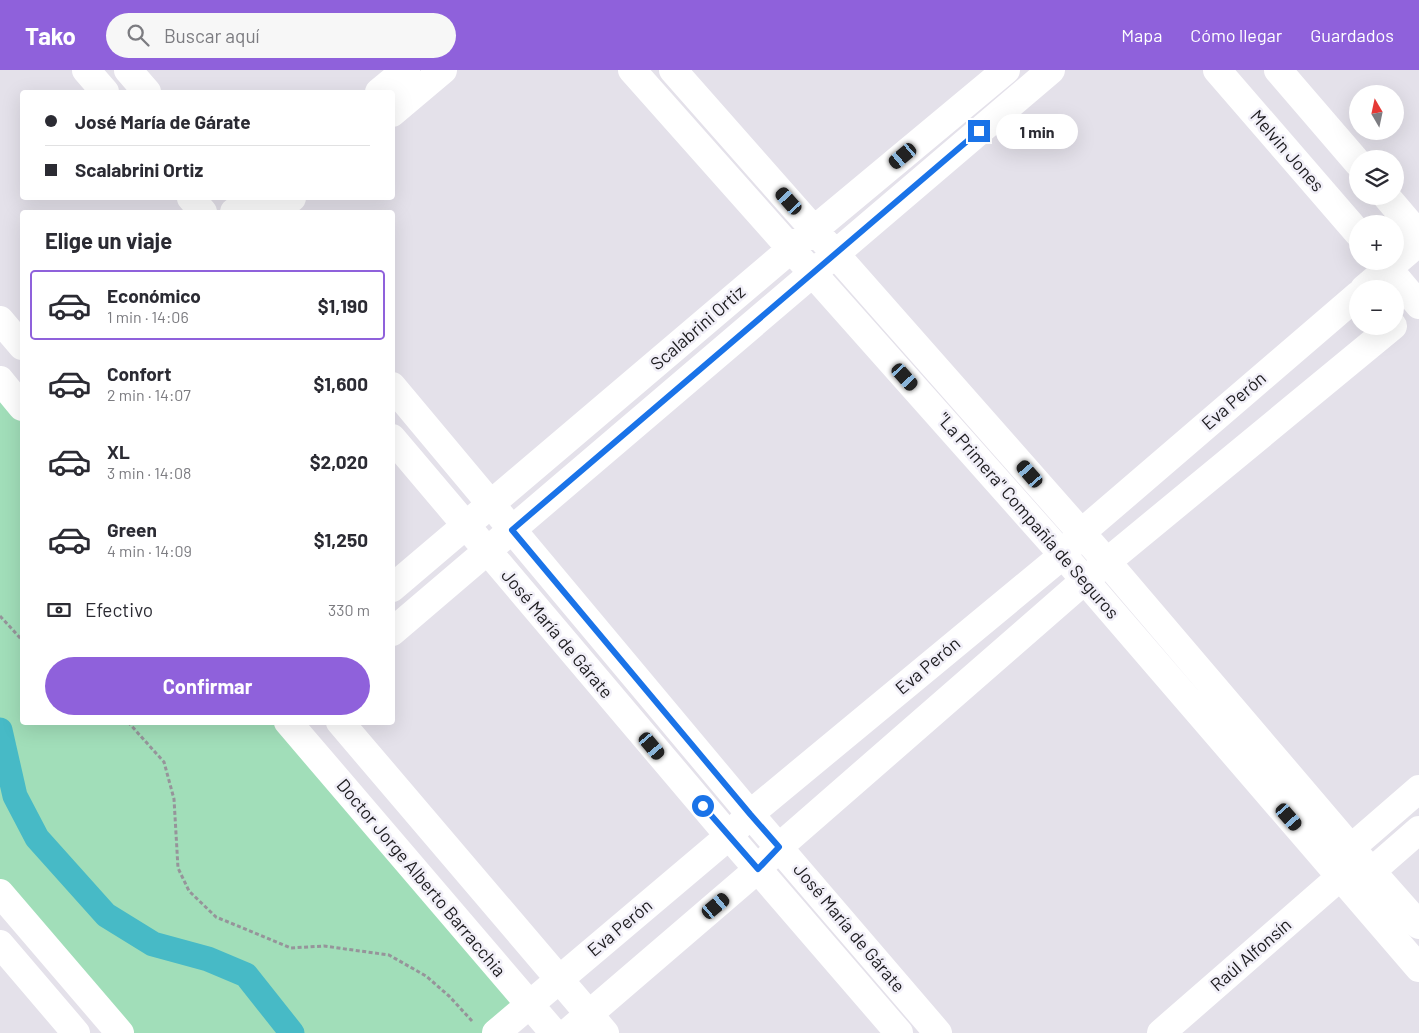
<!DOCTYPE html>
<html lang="es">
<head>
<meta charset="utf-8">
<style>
	:root { --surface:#fff; --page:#f7f7f7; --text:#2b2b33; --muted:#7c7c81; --line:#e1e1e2; --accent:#8f61db }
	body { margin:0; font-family:Barlow,sans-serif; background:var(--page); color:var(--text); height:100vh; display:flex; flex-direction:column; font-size:19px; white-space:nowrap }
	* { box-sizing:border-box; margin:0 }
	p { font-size:16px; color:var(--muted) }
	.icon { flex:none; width:28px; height:28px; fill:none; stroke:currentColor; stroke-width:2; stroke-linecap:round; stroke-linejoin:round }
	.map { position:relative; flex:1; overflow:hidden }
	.panel { position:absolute; left:20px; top:140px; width:375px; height:515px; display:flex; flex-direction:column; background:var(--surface); border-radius:5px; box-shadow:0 5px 20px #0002 }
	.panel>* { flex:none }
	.banner { position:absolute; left:20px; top:20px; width:375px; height:110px; border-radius:5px; box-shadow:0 5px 20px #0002; display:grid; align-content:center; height:110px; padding:0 25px; background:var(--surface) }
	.needle { width:32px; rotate:351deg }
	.tools { position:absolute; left:1349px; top:15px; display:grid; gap:10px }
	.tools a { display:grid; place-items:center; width:55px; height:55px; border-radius:50%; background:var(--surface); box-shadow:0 5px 20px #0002; font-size:25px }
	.end { position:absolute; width:22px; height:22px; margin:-11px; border:6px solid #1a73e8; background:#fff; box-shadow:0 0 0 2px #fff }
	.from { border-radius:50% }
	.bubble { position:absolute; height:35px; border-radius:18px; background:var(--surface); box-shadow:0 5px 20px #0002; font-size:16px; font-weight:700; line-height:35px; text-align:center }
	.car { position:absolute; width:15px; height:30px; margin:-15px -8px; border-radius:6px; box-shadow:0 0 4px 1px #0007; background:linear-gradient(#222 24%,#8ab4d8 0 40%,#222 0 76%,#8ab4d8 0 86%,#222 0) }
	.banner b { display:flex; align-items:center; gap:18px; height:48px; font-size:19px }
	.banner b+b { border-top:1px solid var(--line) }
	.banner i { width:12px; height:12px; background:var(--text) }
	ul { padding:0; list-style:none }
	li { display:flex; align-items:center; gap:15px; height:70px; margin:0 10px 8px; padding:0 15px; border:2px solid transparent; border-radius:5px }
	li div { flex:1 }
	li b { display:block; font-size:19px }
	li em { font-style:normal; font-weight:700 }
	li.selected { border-color:var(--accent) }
	li>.icon { width:45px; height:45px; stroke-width:1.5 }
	h2 { padding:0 25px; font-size:22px; line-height:60px }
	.pay { display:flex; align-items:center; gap:12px; height:55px; padding:0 25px; font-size:19px }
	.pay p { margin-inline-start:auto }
	.primary-button { display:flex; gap:10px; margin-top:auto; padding:10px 25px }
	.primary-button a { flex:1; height:58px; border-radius:30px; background:var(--accent); color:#fff; font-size:20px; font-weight:700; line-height:58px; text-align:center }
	header { display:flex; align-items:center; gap:30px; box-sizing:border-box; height:70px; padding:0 25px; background:var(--accent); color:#fff }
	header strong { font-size:24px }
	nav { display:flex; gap:28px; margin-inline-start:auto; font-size:18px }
	.search { width:350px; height:45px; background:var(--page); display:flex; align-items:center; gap:12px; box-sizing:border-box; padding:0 18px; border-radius:28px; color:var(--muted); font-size:19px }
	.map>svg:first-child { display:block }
	.green { fill:#a1deb9 }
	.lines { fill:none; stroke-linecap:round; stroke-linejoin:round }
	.canal { stroke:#47bac6; stroke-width:25 }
	.path { stroke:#96949a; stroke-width:3; stroke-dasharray:4 2.5; stroke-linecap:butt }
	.street { stroke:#fff; stroke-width:28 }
	.route { stroke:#1a73e8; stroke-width:6 }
	.labels { text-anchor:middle; stroke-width:5; stroke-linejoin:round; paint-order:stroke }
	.street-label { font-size:18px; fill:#1c1b1e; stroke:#f1eff8 }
</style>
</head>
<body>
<header>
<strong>Tako</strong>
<div class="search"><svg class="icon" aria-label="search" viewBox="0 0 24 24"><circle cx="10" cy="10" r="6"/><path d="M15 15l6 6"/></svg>Buscar aquí</div>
<nav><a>Mapa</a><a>Cómo llegar</a><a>Guardados</a></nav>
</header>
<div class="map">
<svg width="1419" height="963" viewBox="0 0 1419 963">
	<rect width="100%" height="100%" fill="#e4e1ea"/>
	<!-- green -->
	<path class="green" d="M0,320L22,346V652L282,653L520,935L486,963H130L0,809Z"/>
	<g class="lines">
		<!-- canal -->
		<path class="canal" d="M0,660L15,726L37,768L106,845L153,874L208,889L246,905L292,963"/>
		<!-- path -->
		<path class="path" d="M0,546L22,570
			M128,652L164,692L174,729L178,798L189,821L216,847L291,878L324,876L389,885L426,906L449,926L473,952"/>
		<!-- street -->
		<path class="street" d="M86,0L105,22
			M128,0L147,22
			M632,0L1063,485L1419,898
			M673,0L1108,493L1351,778L1419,855
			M1217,0L1358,163
			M1278,0L1358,93
			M379,22L406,0
			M392,43L443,0
			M1386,126L1419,165
			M191,128L203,142
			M234,142L253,128
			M274,142L292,128
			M1382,191L1419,235
			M1364,219L1419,172
			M0,250L22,276
			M0,310L22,337
			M392,316L750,744L938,963
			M392,368L729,766L899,963
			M392,518L791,179L1006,0
			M392,562L1051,0
			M288,652L554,963
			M340,652L605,963
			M1354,804L1372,801L1419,760
			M0,823L120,963
			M0,874L76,963
			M496,963L729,766L750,744L1063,485L1081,463L1358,225
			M567,963L758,799L779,777L1085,510L1393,256
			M1161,963L1340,807L1351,778L1419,719"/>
	</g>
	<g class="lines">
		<!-- route -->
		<path class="route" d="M703,736L758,799L779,777L750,744L512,460L979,61"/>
	</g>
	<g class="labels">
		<!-- street labels -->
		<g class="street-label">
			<text transform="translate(1287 81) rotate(49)" y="6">Melvin Jones</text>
			<text transform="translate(698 258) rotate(-41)" y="6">Scalabrini Ortiz</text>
			<text transform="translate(1234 331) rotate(-41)" y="6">Eva Perón</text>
			<text transform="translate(1028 446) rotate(49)" y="6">"La Primera" Compañía de Seguros</text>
			<text transform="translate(557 564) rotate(50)" y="6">José María de Gárate</text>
			<text transform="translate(928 596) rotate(-40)" y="6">Eva Perón</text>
			<text transform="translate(421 808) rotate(50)" y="6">Doctor Jorge Alberto Barracchia</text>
			<text transform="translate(620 858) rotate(-40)" y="6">Eva Perón</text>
			<text transform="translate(849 858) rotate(50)" y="6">José María de Gárate</text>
			<text transform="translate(1251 885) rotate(-41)" y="6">Raúl Alfonsín</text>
		</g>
	</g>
</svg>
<div class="tools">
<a><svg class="needle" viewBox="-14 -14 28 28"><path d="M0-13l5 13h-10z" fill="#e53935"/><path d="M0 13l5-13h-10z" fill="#7c7c81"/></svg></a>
<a><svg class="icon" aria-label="layers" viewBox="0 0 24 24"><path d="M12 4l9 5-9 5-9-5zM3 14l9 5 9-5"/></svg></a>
<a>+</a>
<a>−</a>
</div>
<i class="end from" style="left:703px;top:736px"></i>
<i class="end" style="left:979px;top:61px"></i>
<div class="bubble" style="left:996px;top:44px;width:82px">1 min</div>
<i class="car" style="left:903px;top:86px;rotate:230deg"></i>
<i class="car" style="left:789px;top:131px;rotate:318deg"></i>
<i class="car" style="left:905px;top:307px;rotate:138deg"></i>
<i class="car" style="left:1030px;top:404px;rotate:319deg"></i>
<i class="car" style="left:652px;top:676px;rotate:140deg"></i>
<i class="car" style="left:1289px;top:747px;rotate:139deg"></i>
<i class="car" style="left:716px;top:836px;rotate:50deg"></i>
<div class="banner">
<b><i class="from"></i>José María de Gárate</b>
<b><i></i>Scalabrini Ortiz</b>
</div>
<section class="panel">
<h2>Elige un viaje</h2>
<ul>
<li class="selected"><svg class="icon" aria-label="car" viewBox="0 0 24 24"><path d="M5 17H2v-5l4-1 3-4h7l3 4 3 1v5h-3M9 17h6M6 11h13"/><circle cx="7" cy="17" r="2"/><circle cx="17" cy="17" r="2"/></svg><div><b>Económico</b><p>1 min · 14:06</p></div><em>$1,190</em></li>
<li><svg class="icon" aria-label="car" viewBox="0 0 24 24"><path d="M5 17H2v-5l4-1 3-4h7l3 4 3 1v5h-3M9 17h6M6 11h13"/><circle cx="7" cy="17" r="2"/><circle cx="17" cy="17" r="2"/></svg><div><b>Confort</b><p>2 min · 14:07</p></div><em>$1,600</em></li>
<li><svg class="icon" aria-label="car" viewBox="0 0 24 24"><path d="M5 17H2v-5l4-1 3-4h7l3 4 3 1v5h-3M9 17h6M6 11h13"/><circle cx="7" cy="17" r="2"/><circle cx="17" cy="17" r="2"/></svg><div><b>XL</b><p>3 min · 14:08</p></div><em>$2,020</em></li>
<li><svg class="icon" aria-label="car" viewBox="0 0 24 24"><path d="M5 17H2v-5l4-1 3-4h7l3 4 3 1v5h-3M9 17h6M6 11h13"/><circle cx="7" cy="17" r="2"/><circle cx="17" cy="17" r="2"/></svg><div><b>Green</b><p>4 min · 14:09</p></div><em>$1,250</em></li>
</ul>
<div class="pay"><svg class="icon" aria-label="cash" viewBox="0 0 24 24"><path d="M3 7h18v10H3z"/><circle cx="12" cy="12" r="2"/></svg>Efectivo<p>330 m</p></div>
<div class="primary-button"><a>Confirmar</a></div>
</section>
</div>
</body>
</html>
